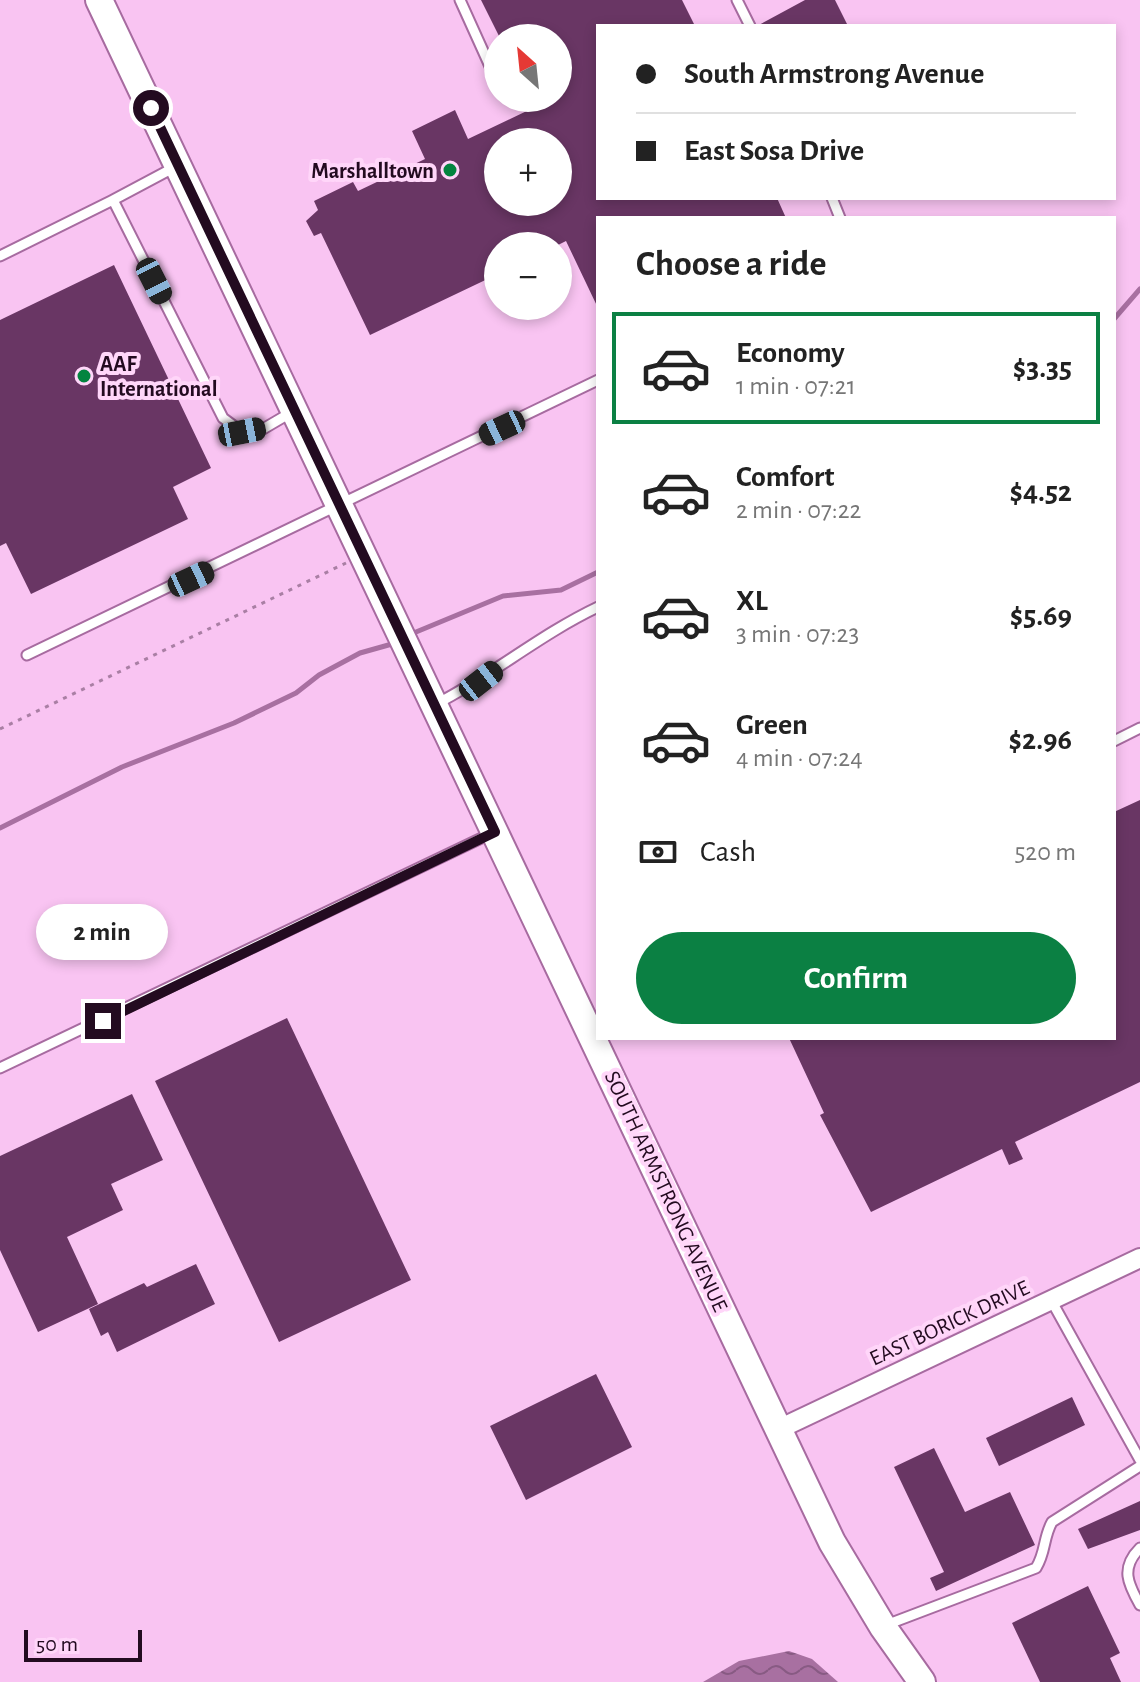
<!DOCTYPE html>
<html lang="en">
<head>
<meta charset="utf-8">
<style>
	:root { --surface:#fff; --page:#f6f6f6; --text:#222; --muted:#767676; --line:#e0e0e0; --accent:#0b8043 }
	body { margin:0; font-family:"Alegreya Sans",sans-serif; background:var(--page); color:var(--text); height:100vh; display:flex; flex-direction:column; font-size:30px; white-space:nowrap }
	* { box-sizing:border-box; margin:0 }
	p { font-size:26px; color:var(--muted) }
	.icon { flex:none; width:44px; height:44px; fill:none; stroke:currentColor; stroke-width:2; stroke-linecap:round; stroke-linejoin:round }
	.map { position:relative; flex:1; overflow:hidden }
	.sheet { position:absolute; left:596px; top:216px; width:520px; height:824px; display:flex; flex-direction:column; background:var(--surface); border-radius:0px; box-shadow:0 4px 12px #0003 }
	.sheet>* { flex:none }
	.guide { position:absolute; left:596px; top:24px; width:520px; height:176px; border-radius:0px; box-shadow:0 4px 12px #0003; display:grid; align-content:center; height:176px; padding:0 40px; background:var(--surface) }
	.needle { width:52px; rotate:333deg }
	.controls { position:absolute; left:484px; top:24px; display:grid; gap:16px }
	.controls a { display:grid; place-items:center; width:88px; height:88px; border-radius:50%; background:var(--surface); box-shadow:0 4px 12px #0003; font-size:40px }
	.scale { position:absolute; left:24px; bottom:20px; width:118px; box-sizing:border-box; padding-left:8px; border:4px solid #230b20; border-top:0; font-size:22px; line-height:28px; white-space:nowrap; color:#230b20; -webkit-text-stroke:6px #ffd6f9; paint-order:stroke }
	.end { position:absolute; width:36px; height:36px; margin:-18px; border:10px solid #230b20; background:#fff; box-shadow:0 0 0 4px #fff }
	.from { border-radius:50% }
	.bubble { position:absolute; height:56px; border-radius:28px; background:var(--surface); box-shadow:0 4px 12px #0003; font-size:26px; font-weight:600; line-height:56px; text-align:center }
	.car { position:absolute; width:24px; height:48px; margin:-24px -12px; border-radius:10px; box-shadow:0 0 6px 2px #0007; background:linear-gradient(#222 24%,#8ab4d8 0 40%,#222 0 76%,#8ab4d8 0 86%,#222 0) }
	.guide b { display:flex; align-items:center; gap:28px; height:76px; font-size:30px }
	.guide b+b { border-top:2px solid var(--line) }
	.guide i { width:20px; height:20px; background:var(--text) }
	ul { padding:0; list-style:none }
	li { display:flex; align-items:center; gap:24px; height:112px; margin:0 16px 12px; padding:0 24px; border:4px solid transparent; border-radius:0px }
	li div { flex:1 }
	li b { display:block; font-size:30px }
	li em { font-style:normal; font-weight:600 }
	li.active { border-color:var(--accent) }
	li>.icon { width:72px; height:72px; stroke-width:1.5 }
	h2 { padding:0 40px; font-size:36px; line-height:96px }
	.pay { display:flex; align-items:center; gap:20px; height:88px; padding:0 40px; font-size:30px }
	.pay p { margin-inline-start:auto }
	.action { display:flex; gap:16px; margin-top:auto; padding:16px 40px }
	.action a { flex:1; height:92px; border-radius:48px; background:var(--accent); color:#fff; font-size:32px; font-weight:600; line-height:92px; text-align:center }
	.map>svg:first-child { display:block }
	.water { fill:url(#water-waves) }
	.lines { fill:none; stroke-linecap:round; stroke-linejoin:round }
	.stream { stroke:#a870a1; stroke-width:5 }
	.building { fill:#693664; fill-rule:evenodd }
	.lane-casing { stroke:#a76ba0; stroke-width:13 }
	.street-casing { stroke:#a76ba0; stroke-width:22 }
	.secondary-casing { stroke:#a76ba0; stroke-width:30 }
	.path { stroke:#a97fa4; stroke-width:3; stroke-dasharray:4 6; stroke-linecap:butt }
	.lane { stroke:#fff; stroke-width:9 }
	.street { stroke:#fff; stroke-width:18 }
	.secondary { stroke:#fff; stroke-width:26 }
	.route { stroke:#230b20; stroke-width:10 }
	.poi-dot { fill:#03843f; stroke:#ffd6f9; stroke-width:3 }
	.labels { text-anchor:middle; stroke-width:8; stroke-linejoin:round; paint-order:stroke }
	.poi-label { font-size:22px; font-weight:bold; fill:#230b20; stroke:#ffd6f9; text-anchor:end }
	.street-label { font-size:22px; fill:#230b20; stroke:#ffd6f9 }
</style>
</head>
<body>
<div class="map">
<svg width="1140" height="1682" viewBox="0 0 1140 1682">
	<defs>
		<pattern id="water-waves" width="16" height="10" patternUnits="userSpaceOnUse" patternTransform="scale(2)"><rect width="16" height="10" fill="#a870a1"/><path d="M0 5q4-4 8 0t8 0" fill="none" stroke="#885a83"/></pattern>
	</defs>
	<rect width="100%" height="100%" fill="#f9c4f2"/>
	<!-- water -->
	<path class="water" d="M789,1651L812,1659L838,1682H703L739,1661Z"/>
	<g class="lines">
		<!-- stream -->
		<path class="stream" d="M1114,319L1140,289
			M416,632L503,596L561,590L598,572
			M0,828L122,767L234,723L296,693L319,675L360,653L392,644"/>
	</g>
	<!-- building -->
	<path class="building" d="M481,0H682L695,26H598V198H777L786,218H598V308L566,241L556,246H498V274L370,335L321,233L314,236L306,221L318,210L314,201L353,182L358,191L425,159L412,131L455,110L468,139L533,108L528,98H558V38H500ZM498,142H558V202H498Z
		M805,0H835L848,26H757Z
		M114,265L211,468L173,487L188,519L31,594L6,543L0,546V320Z
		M1140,800V1082L1015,1142L1023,1159L1009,1165L1002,1149L871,1212L820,1115L824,1113L789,1038H1114V812Z
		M287,1018L411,1280L279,1342L155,1081Z
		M132,1094L163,1160L111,1184L123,1210L67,1237L98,1304L38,1332L0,1250V1156Z
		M196,1264L215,1304L117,1352L108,1332L101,1336L89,1309L144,1283L147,1287Z
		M596,1374L632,1447L526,1500L490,1426Z
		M1072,1397L1085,1425L999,1466L986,1438Z
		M934,1448L965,1512L1010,1492L1035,1545L936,1591L930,1578L944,1572L894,1467Z
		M1140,1501V1530L1088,1549L1078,1529Z
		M1088,1586L1120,1653L1110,1658L1121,1682H1040L1012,1623Z"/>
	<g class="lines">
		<!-- lane casing -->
		<g class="lane-casing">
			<path id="lane" d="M460,0L498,84
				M737,0L750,26
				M175,167L113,200L223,418L242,432L263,429L292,412
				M832,198L840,218
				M0,256L113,200
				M27,655L598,380
				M438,703C494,674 541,634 598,607
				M1114,741L1140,728
				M0,1068L492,833
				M1051,1300L1140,1460
				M1140,1548C1120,1568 1128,1584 1140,1605
				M886,1625L1036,1568C1046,1552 1043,1538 1052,1522L1140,1466"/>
		</g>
		<!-- street casing -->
		<g class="street-casing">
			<path id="street" d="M779,1429L1140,1258"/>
		</g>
		<!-- secondary casing -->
		<g class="secondary-casing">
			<path id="secondary" d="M99,0L832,1542L883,1627L922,1682"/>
		</g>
		<!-- path -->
		<path class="path" d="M0,729L346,563"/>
		<!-- lane -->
		<use href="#lane" class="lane"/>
		<!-- street -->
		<use href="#street" class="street"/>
		<!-- secondary -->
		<use href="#secondary" class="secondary"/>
	</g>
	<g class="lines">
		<!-- route -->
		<path class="route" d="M103,1021L495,832L151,108"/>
	</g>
	<!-- markers -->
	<g class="poi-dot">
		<circle cx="450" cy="170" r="8"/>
		<circle cx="84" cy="376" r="8"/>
	</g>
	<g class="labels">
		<!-- poi labels -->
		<g class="poi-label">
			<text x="434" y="178">Marshalltown</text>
			<text x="100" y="371" text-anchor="start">AAF<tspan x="100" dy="25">International</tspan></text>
		</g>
		<!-- street labels -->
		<g class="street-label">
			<text transform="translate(667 1191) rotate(65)" y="8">SOUTH ARMSTRONG AVENUE</text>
			<text transform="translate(949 1322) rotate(-25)" y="8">EAST BORICK DRIVE</text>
		</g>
	</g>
</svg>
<div class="controls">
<a><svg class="needle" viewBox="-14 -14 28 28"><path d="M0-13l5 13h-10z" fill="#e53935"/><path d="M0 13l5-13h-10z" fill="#767676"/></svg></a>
<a>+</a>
<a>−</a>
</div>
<div class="scale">50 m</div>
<i class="end from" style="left:151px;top:108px"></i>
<i class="end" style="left:103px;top:1021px"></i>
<div class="bubble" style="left:36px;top:904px;width:132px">2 min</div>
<i class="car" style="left:154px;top:281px;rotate:153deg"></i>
<i class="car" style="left:502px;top:428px;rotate:245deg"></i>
<i class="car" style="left:242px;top:432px;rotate:79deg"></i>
<i class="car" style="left:191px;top:579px;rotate:65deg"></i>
<i class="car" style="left:481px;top:681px;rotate:52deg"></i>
<div class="guide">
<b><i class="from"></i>South Armstrong Avenue</b>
<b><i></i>East Sosa Drive</b>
</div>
<section class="sheet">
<h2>Choose a ride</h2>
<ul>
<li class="active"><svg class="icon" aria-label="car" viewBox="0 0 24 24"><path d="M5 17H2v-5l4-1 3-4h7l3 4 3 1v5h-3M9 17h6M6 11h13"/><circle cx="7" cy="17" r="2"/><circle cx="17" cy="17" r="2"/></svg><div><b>Economy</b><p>1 min · 07:21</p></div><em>$3.35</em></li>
<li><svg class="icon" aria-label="car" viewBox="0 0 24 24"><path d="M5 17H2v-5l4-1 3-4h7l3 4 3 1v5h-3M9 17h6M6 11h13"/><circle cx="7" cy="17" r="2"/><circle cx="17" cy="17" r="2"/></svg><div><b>Comfort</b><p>2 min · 07:22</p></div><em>$4.52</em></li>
<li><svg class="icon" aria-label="car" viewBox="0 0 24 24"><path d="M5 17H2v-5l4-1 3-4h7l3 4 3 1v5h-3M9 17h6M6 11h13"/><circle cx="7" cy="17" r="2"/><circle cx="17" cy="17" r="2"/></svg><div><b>XL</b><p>3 min · 07:23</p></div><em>$5.69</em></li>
<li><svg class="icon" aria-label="car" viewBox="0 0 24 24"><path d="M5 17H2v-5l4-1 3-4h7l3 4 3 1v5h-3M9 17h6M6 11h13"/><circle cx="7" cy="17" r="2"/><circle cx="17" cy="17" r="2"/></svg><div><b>Green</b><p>4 min · 07:24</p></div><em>$2.96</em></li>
</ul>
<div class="pay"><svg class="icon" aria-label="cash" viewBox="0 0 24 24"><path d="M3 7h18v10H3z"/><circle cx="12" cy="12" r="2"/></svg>Cash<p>520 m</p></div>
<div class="action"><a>Confirm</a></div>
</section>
</div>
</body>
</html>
